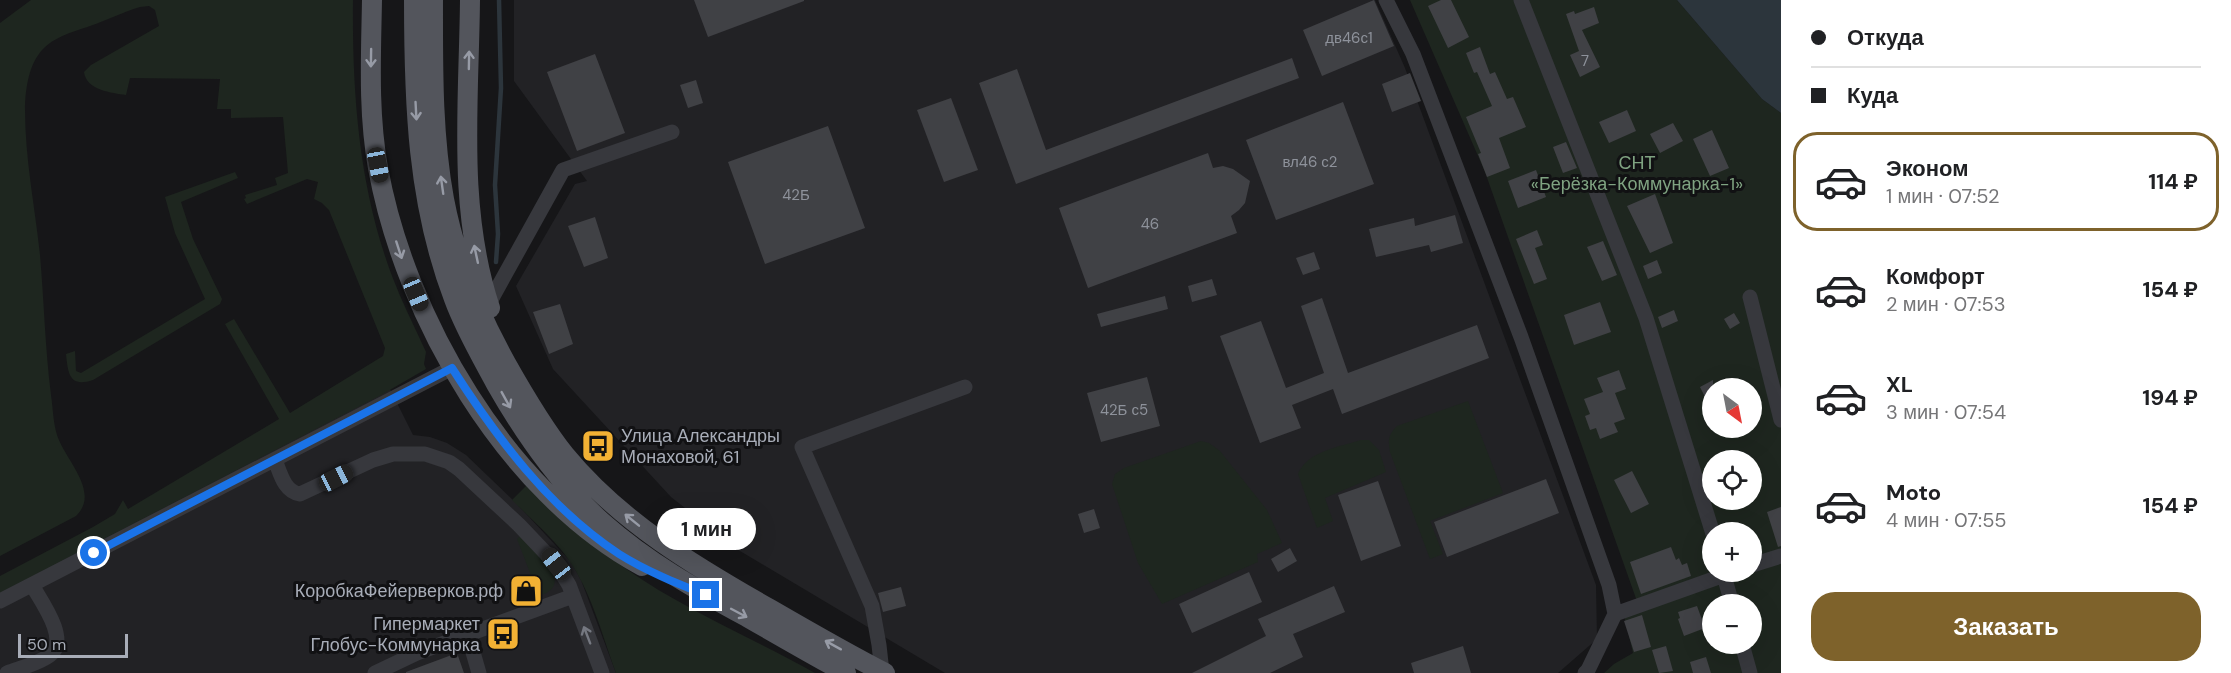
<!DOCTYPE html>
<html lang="ru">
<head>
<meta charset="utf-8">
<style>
	:root { --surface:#fff; --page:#f2f2f2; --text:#202124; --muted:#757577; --line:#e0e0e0; --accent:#7e622b }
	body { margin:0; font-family:"DM Sans",sans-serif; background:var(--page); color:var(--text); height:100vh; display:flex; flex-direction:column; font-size:22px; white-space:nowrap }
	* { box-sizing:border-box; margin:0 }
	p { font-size:20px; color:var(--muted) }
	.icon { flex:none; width:33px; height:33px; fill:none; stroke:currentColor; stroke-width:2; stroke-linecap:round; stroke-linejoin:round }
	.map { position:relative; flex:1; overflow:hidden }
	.panel { display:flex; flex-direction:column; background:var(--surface); width:450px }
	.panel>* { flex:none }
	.banner { display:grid; align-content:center; height:132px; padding:0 30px; background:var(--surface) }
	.needle { width:39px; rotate:148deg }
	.tools { position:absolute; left:1702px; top:378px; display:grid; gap:12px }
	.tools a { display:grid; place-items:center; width:60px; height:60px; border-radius:50%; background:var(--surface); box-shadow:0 6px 24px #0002; font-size:30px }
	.scale { position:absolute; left:18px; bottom:15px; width:110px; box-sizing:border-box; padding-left:6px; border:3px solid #a8adb8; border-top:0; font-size:16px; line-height:21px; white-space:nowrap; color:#a8adb8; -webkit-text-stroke:4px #111113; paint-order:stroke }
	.end { position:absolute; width:27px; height:27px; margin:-14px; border:8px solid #1a73e8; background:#fff; box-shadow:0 0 0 3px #fff }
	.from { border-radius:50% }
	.bubble { position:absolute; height:42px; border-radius:21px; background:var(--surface); box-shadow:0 6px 24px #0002; font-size:20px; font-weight:700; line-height:42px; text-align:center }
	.car { position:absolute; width:18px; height:36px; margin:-18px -9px; border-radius:8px; box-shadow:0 0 4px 2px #0007; background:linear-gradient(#222 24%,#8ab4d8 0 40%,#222 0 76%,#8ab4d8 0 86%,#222 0) }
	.banner b { display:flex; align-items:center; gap:21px; height:57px; font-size:22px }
	.banner b+b { border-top:2px solid var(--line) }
	.banner i { width:15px; height:15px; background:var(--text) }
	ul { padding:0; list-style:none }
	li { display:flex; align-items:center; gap:18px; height:99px; margin:0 12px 9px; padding:0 18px; border:3px solid transparent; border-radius:24px }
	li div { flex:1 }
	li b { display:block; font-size:22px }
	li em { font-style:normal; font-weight:700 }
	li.on { border-color:var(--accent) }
	li>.icon { width:54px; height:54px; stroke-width:1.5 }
	.cta { display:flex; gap:12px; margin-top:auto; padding:12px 30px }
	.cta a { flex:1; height:69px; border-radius:24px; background:var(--accent); color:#fff; font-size:24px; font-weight:700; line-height:69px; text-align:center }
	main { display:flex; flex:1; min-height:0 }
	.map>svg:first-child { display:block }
	.built { fill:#222225 }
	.green { fill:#1e261f; fill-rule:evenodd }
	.water { fill:#2c353c }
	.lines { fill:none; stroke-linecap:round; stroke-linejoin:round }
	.stream { stroke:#2c353c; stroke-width:4.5 }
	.building { fill:#404145 }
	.minor { stroke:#37383d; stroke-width:15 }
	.major { stroke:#53555c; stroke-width:20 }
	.oneway { stroke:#979ba6 }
	.oneway2 { stroke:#757881 }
	.route { stroke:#1a73e8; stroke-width:8 }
	.labels { text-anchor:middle; stroke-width:6; stroke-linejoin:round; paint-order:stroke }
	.number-label { font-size:15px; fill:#8e929b }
	.park-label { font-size:18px; fill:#7fa381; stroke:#111113 }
	.poi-label { font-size:18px; fill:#a8adb8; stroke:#111113; text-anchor:end }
</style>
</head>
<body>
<main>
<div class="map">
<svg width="1781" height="673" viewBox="0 0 1781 673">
	<rect width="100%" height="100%" fill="#161618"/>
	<!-- built -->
	<path class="built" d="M514,0H1375L1405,68L1596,585L1597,639L1558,673H945L740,551L671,497L553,369L516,286L575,184L587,181L514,81Z
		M388,385L413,435L430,437L447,443L466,455L517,504L571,562L581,580L616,673H0V586Z"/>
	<!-- green -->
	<path class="green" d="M31,0H353C352,93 359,188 392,276C402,302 414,326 426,352L424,364L426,369L381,395L0,593V576L93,527L115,514L123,500L128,509L279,419L225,324L234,319L290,413L383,356L385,348L329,210L322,203L314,199L318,182L307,179L247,204L244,199L246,198L245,195L277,185L275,178L288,173L283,117L231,118V109H217L220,79L130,78L126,95C112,93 86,90 84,72L91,65L159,26L155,10L149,6L140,7C123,12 107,20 90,26C72,32 50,38 39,54C28,68 25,93 25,110C25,159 35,207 40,255C44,301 45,348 51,395C53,408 53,422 57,435C65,460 101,492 76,516L0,556V23Z
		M1410,0H1677L1762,99L1781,113V673H1604L1614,664L1633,653L1624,615L1639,607L1485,172ZM1713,388H1752V428H1713ZM1713,460H1752V500H1713ZM1713,532H1752V572H1713ZM1713,604H1752V644H1713Z
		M235,172L238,178L181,202L193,239L222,299L220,304L93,380C69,388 68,373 66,354L75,351L76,371L81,373L205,299L175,233L165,197Z
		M1468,401L1503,493L1430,521L1443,554L1430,559L1390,452C1388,440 1388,435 1397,426Z
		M1361,440H1369L1379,450L1386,472L1325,498L1333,521L1317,528L1298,474C1307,451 1340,447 1361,440Z
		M1201,441L1209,443L1220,451L1267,510L1282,543L1257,554L1258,562L1162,604L1138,563L1112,484L1115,474L1124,468Z
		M527,485C572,529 620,569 676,600C721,626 769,647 815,673H616C603,638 593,597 572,565C557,541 532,520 512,500Z
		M520,536C534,551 578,584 539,596L517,539Z"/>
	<!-- water -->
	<path class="water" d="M1677,0H1781V113L1762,99Z"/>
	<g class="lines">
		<!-- stream -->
		<path class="stream" d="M496,262L498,234L495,185L501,88L499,0"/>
	</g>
	<!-- building -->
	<path class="building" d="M694,0H804V1L708,37Z
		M1374,0L1394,46L1322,76L1303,30Z
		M1441,0H1451L1469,37L1448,48L1428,6Z
		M1594,7L1599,23L1582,30L1600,67L1580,77L1570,55L1579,51L1566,14L1574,11L1575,14Z
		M1480,47L1490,74L1495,72L1507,99L1513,97L1526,127L1499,138L1510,168L1487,177L1478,154L1481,153L1466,117L1492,106L1477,72L1474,73L1466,53Z
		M595,54L625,133L577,151L547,72Z
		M1292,58L1299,78L1016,184L979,83L1017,69L1046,150Z
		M1410,73L1421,101L1392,112L1382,84Z
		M696,80L703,103L688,108L680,85Z
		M951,98L978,170L944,182L917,110Z
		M1343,102L1374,184L1276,220L1246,140Z
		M1627,110L1636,131L1609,143L1599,122Z
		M1673,123L1683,141L1660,153L1650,134Z
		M828,126L865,228L765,264L728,162Z
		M1712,130L1729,168L1710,176L1693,139Z
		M1566,142L1577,168L1563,173L1553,147Z
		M1208,153L1213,168L1223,166L1233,169L1250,181L1245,203L1239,210L1231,216L1237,233L1088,288L1059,208Z
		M1536,170L1546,197L1518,208L1508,181Z
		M1655,194L1673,243L1650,253L1627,206Z
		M1455,215L1463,243L1431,252L1429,245L1376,257L1369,229L1414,218L1415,226Z
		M595,217L608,258L584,267L568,226Z
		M1537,230L1543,245L1535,248L1547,279L1534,284L1516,239Z
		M1603,241L1617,275L1602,281L1587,247Z
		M1314,252L1320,269L1303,275L1296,258Z
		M1657,260L1662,273L1648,279L1643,266Z
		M1212,279L1217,295L1192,302L1188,286Z
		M1165,296L1168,309L1101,327L1097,314Z
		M1322,298L1348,373L1477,325L1489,358L1342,414L1333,389L1292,405L1301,428L1260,443L1220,336L1261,321L1286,388L1324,373L1301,306Z
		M1600,302L1611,332L1574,345L1564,315Z
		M560,304L573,344L549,354L533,312Z
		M1674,310L1678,321L1662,328L1658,317Z
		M1734,313L1740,323L1730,329L1724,319Z
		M1619,370L1626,389L1615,393L1625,419L1614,423L1618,432L1600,439L1596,428L1590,430L1585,416L1590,414L1584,399L1603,392L1597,378Z
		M1147,377L1160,426L1101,442L1087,393Z
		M1713,380V413L1700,387Z
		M1632,471L1649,504L1631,513L1614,480Z
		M1546,479L1559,513L1447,557L1434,522Z
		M1378,481L1401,546L1361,561L1338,495Z
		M1781,507V546L1778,547L1767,512Z
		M1094,509L1100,528L1084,533L1078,514Z
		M1671,547L1676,560L1679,558L1682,565L1687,563L1691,576L1641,594L1630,562Z
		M1290,548L1297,561L1278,572L1271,559Z
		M1249,572L1262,602L1192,633L1179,604Z
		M1334,586L1345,612L1293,634L1303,657L1270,673H1192L1266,636L1258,619Z
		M901,587L906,606L883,612L878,593Z
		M1697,606L1705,628L1684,636L1678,619L1680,618L1678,612Z
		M1642,615L1651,647L1634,652L1624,621Z
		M1463,646L1471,673H1414L1411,663Z
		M1666,646L1673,671L1659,673L1652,650Z
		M457,653L464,673H406V672Z
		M1706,657L1711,673H1693L1690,662Z"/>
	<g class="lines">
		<!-- minor -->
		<path class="minor" d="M1386,0L1413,54L1521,337L1609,585L1615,614L1588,670L1585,673
			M1521,0L1646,318L1713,534
			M1750,297L1781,420
			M480,304L492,298L563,170L672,132
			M275,460C280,472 284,492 300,494L373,460L393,454H425L449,462L459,469L519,525L556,564L569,585L602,673
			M1752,565L1781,556
			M1723,572L1732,604
			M0,601L452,368
			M1615,614L1733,572
			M468,635L479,673
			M1742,644L1750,673
			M882,672L879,645L872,606L802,447L965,387
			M7,673C20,668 38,664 50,655C70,640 41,601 32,585
			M375,673L417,653L573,596"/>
		<!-- major -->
		<path class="major" d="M372,0C371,56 368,112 378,168C405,317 506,492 642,566
			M414,0C414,102 417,202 454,299C465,329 481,356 496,384C525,435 559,484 603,523C647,562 697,590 747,617C780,636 813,655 846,673
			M433,0C433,66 432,133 444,199C455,257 477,311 506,363C524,395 542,426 565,455C620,522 696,567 770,609C808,631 846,653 885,673
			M470,0C469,103 457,208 490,308"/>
	</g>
	<!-- one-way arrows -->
	<defs><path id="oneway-shaft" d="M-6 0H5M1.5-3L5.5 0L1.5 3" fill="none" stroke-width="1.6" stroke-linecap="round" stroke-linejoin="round" transform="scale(1.5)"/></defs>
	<g class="oneway">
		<use href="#oneway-shaft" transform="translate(371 58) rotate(91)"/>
		<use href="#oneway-shaft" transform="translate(469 60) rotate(-89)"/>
		<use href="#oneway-shaft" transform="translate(416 111) rotate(87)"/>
		<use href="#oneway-shaft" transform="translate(442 185) rotate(-98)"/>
		<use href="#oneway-shaft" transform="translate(399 250) rotate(72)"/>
		<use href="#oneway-shaft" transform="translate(476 254) rotate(-102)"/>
		<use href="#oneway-shaft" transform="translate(506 400) rotate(61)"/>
		<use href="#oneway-shaft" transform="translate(632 520) rotate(-141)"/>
		<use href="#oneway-shaft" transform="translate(739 613) rotate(28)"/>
		<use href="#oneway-shaft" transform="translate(833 645) rotate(-151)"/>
	</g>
	<use class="oneway2" href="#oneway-shaft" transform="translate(587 635) rotate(-111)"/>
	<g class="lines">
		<!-- route -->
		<path class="route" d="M94,553L452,368C497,438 549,508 619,554C646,571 676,583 706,595"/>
	</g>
	<!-- icons -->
	<defs>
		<g id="bus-square" transform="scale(1.725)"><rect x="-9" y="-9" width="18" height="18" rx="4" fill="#f2b134" stroke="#111113"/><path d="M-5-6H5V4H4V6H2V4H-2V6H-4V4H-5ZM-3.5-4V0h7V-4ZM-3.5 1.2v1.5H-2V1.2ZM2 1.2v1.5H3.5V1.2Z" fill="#111"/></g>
		<g id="shop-square" transform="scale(1.725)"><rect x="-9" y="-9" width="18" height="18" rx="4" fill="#f2b134" stroke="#111113"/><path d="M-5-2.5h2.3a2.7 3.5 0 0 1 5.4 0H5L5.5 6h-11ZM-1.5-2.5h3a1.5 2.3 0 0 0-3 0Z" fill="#111"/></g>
	</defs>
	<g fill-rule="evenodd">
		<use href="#bus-square" x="598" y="446"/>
		<use href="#shop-square" x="526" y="591"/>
		<use href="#bus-square" x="503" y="634"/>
	</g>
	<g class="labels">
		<!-- number labels -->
		<g class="number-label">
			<text x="1349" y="43">дв46с1</text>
			<text x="1585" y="66">7</text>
			<text x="1310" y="167">вл46 с2</text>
			<text x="796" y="200">42Б</text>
			<text x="1150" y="229">46</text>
			<text x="1124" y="415">42Б с5</text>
		</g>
		<!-- park labels -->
		<g class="park-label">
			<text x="1637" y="169">СНТ<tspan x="1637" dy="21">«Берёзка-Коммунарка-1»</tspan></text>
		</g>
		<!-- poi labels -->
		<g class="poi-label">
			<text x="621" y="442" text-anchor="start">Улица Александры<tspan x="621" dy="21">Монаховой, 61</tspan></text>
			<text x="503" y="597">КоробкаФейерверков.рф</text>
			<text x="480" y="630">Гипермаркет<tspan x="480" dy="21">Глобус-Коммунарка</tspan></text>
		</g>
	</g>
</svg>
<div class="tools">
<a><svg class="needle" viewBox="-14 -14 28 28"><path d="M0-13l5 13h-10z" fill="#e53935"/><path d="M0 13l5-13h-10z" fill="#757577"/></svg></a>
<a><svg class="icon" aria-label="locate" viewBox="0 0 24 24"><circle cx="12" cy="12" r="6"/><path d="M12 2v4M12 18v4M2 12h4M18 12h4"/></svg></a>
<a>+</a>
<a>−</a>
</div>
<div class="scale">50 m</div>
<i class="end from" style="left:94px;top:553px"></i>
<i class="end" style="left:706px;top:595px"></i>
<div class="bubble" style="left:657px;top:508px;width:99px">1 мин</div>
<i class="car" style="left:378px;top:165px;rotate:169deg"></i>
<i class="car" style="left:416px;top:294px;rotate:157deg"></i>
<i class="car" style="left:336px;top:478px;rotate:63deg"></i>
<i class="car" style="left:556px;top:564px;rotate:322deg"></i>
</div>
<section class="panel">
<div class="banner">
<b><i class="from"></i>Откуда</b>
<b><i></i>Куда</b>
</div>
<ul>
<li class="on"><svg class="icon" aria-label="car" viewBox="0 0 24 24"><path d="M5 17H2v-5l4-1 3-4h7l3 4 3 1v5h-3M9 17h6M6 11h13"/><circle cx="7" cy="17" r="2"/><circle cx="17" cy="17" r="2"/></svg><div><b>Эконом</b><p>1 мин · 07:52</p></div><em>114 ₽</em></li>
<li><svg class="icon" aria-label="car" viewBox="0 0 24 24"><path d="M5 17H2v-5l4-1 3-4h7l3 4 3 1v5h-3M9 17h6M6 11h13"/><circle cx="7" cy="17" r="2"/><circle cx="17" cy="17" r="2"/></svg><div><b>Комфорт</b><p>2 мин · 07:53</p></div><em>154 ₽</em></li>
<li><svg class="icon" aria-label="car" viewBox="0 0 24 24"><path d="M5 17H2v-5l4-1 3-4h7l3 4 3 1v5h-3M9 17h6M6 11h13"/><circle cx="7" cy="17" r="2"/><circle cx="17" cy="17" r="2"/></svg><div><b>XL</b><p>3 мин · 07:54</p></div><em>194 ₽</em></li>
<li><svg class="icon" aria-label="car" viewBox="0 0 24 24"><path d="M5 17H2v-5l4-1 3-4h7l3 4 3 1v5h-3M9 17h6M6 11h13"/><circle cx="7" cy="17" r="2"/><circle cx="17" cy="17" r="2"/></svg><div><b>Moto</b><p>4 мин · 07:55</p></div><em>154 ₽</em></li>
</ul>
<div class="cta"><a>Заказать</a></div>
</section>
</main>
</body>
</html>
